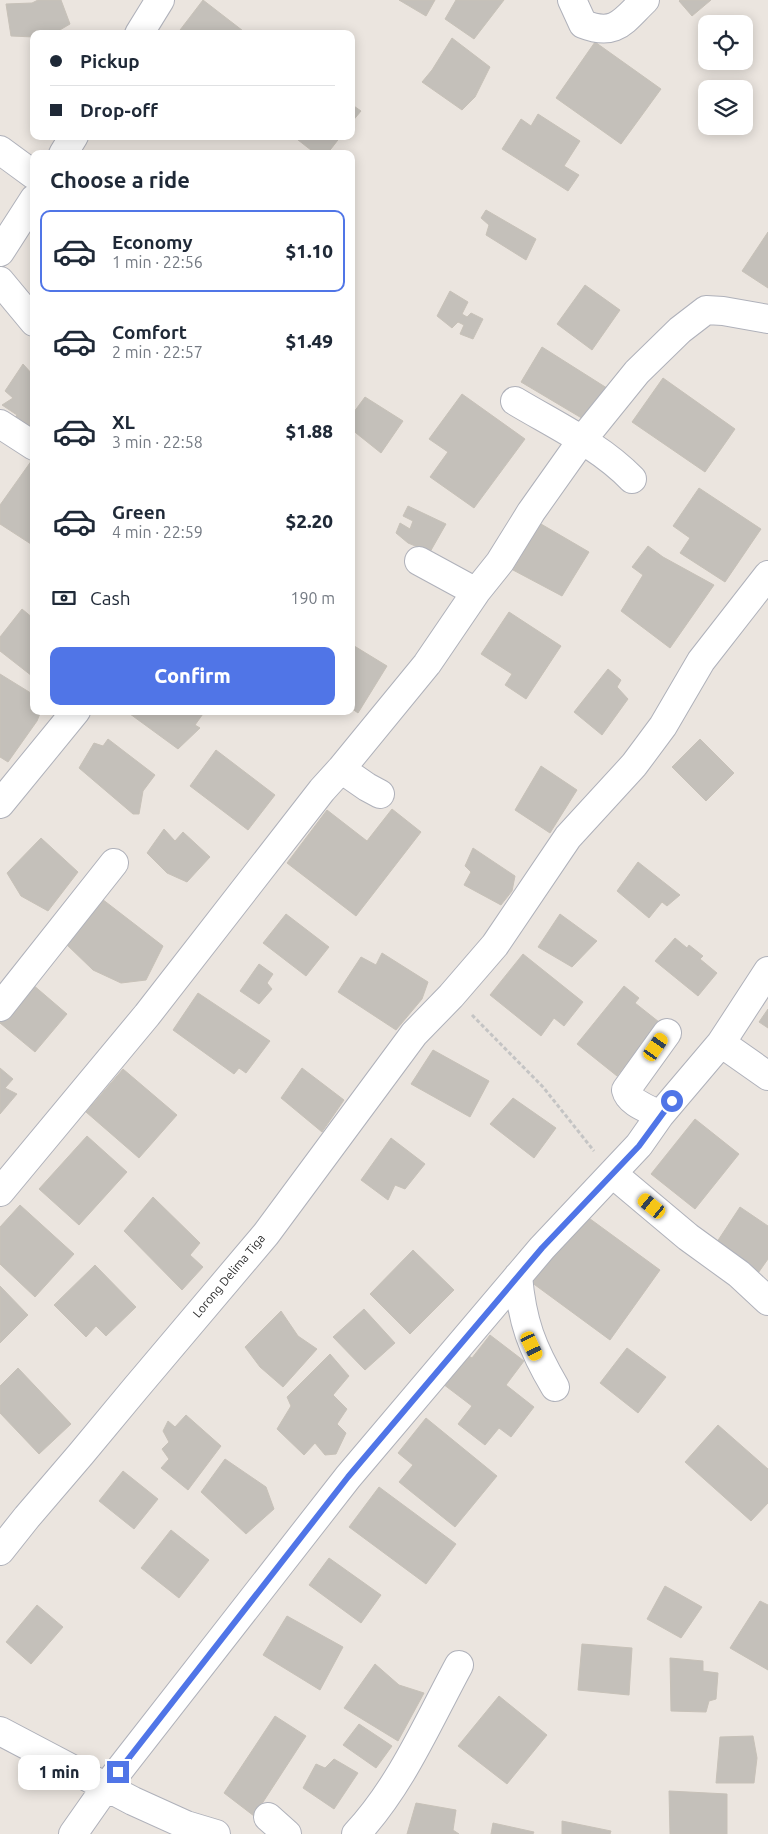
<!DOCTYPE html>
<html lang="en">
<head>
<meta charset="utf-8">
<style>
	:root { --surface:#fff; --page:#f2f2f3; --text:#1f2937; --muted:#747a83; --line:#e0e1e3; --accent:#5075e7 }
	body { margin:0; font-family:Ubuntu,sans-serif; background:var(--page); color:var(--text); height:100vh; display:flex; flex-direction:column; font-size:19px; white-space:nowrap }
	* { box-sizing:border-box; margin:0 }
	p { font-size:16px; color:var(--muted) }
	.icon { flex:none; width:28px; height:28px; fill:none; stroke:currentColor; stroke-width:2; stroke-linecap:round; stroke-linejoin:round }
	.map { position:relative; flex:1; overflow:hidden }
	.drawer { position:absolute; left:30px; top:150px; width:325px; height:565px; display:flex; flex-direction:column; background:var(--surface); border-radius:10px; box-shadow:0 2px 12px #0003 }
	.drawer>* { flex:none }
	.banner { position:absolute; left:30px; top:30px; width:325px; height:110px; border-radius:10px; box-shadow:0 2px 12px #0003; display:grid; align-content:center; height:110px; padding:0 20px; background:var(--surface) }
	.controls { position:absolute; left:698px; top:15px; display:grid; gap:10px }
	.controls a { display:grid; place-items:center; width:55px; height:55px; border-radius:10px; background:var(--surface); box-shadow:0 2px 12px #0003; font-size:25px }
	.end { position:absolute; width:22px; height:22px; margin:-11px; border:6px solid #5075e7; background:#fff; box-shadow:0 0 0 2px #fff }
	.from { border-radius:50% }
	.bubble { position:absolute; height:35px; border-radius:10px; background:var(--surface); box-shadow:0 2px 12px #0003; font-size:16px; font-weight:800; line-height:35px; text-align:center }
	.car { position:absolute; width:15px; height:30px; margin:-15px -8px; border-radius:6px; box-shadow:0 0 4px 1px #0007; background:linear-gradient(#f5c518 24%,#345 0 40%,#f5c518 0 76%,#345 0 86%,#f5c518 0) }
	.banner b { display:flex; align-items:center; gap:18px; height:48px; font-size:19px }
	.banner b+b { border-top:1px solid var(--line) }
	.banner i { width:12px; height:12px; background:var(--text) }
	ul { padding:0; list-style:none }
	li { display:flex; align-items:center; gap:15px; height:82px; margin:0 10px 8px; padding:0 10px; border:2px solid transparent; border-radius:10px }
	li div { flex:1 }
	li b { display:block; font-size:19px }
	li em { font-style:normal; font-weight:800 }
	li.on { border-color:var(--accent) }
	li>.icon { width:45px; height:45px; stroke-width:1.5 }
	h2 { padding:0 20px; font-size:22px; line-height:60px }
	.pay { display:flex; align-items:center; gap:12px; height:55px; padding:0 20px; font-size:19px }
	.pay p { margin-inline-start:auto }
	.action { display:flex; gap:10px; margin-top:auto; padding:10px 20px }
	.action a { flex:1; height:58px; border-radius:10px; background:var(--accent); color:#fff; font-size:20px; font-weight:800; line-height:58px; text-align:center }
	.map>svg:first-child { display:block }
	.building { fill:#c4c0ba; stroke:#c7c1b8 }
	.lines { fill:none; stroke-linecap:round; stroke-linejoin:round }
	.minor-casing { stroke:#afb1ba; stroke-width:30 }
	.path { stroke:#c4c4c4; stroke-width:3; stroke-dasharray:4 2.5; stroke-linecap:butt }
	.minor { stroke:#fff; stroke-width:28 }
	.route { stroke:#5075e7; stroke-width:6 }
	.labels { text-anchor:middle; stroke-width:4.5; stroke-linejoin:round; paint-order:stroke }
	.street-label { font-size:12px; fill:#2b2b2b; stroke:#fff }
</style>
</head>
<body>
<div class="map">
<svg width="768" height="1834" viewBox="0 0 768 1834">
	<rect width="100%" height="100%" fill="#ebe5df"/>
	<!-- building -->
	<path class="building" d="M38,0H61L70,24L53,34H34V37L11,36L6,4L32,3Z
		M203,0L247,34H177Z
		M399,0H435L426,16Z
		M456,0H504L474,39L445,19Z
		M680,0H711L692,16L679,1Z
		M452,38L490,67L475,97L462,110L422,82L432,70Z
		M595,42L661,89L621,144L556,98Z
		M351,104L361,111L351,123Z
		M538,114L580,141L564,166L579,175L568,191L502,149L521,119L531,126Z
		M293,136H341L327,154H316Z
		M486,210L536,239L526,260L486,235L489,225L481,218Z
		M768,232V288L742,271Z
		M585,285L620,310L592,350L557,324Z
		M450,291L468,302L462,314L467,317L471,313L483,319L473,339L460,334L464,325L458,322L452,328L437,316Z
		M542,347L610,390L590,423L521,382Z
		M23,364L33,375L34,372V437L10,424L17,415L2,405L13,398L5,391Z
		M663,378L735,429L705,472L632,422Z
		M462,394L525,439L474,508L430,477L448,452L429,439Z
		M365,397L403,421L381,453L351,429V416Z
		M32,460L34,461V546L0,524V505Z
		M699,488L761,529L725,582L680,553L690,538L673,526Z
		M408,506L446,524L430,552L408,543L396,533L400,523L410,529L413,521L403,516Z
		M541,524L589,552L562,596L513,570Z
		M648,546L663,557L714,585L670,648L621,611L643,575L632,567Z
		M22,609L34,619V674L32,676L0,651V637Z
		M509,612L561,646L526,699L505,685L512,674L481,654Z
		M351,644L387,666L358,713L351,708Z
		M608,669L621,680L617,687L628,699L602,735L574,712Z
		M0,674L34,695V711H41L37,721L8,762L0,757Z
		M126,711H205L195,725L200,728L178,749Z
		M108,739L155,775L143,791L139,814H133L79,768L94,743L103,746Z
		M700,739L734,773L706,801L672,767Z
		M216,750L275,795L248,830L190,786Z
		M541,766L577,790L550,833L515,810Z
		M392,809L421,832L356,916L287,863L327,810L367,841Z
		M164,829L175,841L183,832L210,857L187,882L167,873L147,853Z
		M41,838L78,872L48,911L21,896L7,873Z
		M473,848L515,876L512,891L501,905L464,885L471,872L465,866Z
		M638,862L680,895L667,906L662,902L649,918L617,891Z
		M102,899L163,946L146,980L121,983L93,970L66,944Z
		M286,914L329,947L306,976L263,943Z
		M560,914L597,941L572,967L538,947Z
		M675,938L687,948L689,945L703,956L700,959L717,973L698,996L655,961Z
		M382,953L428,982L422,999L396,1030L338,992L361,957L376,965Z
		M523,954L583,1002L564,1026L554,1018L541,1036L490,995Z
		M259,964L273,974L267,983L272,989L259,1004L240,991Z
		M32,984L67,1014L35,1052L0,1023Z
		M624,986L639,998L635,1003L659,1022L617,1076L577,1044Z
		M198,993L270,1041L246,1073L239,1068L234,1074L173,1030Z
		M768,1009V1028L759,1022Z
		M433,1050L489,1081L470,1117L411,1084Z
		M0,1068L13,1079L5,1088L17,1094L0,1114Z
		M302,1068L344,1100L322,1132L281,1098Z
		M123,1069L177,1115L139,1158L86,1112Z
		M513,1098L556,1128L534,1158L490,1124Z
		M695,1119L739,1154L695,1209L651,1174Z
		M87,1136L127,1172L79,1225L39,1189Z
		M391,1138L425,1164L405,1189L395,1185L388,1200L361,1180Z
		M153,1197L200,1243L190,1255L203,1267L182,1290L124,1231Z
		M20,1205L74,1254L35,1297L0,1264V1227Z
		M740,1207L768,1226V1259L756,1276L713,1248Z
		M582,1213L660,1270L610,1340L531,1282Z
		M413,1250L454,1290L410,1334L370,1294Z
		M95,1265L136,1307L106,1336L96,1326L86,1337L54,1305Z
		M0,1286L28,1315L0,1343Z
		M364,1309L395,1343L365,1370L333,1337Z
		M281,1311L298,1336L317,1349L283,1387L260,1367L245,1347Z
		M490,1335L524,1361L506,1385L534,1407L511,1437L499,1428L485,1445L458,1424L472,1406L443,1384L466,1354L472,1358Z
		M627,1348L666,1377L638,1413L600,1383Z
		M330,1354L349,1376L333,1395L347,1409L337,1424L346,1433L336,1454L325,1455L315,1443L304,1455L277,1429L291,1406L287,1397Z
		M18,1368L71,1424L39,1454L0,1413V1386Z
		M186,1415L221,1446L188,1490L161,1468L169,1459L162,1449L169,1442L163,1431L168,1421L175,1427Z
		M426,1418L497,1476L455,1527L399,1482L413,1465L398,1453Z
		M718,1425L768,1469V1503L751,1521L685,1462Z
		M225,1459L266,1487L274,1509L246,1534L201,1492Z
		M123,1471L158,1499L134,1529L99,1501Z
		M379,1487L456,1544L426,1584L349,1527Z
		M171,1530L209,1560L179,1598L141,1568Z
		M329,1558L381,1595L361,1623L309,1585Z
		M665,1586L702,1607L681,1638L647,1619Z
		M760,1601L768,1605V1670L730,1648Z
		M37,1605L63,1627L31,1664L6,1642Z
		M287,1616L343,1647L320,1690L263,1655Z
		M582,1644L632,1648L629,1695L578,1690Z
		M670,1658L703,1661V1671L718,1673L716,1699L709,1701L706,1712L671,1711Z
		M375,1664L399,1685L424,1693L398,1741L344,1708Z
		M499,1696L547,1735L507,1784L458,1746Z
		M275,1716L306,1736L254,1816L224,1793Z
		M359,1724L392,1746L376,1768L343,1745Z
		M753,1736L757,1758L754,1783H716L720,1737Z
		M334,1759L358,1773L334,1809L303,1788L316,1764L325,1768Z
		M669,1791L727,1794V1834H670Z
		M416,1803L456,1810L453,1830L459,1834H407Z
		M562,1821L611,1831L610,1834H562Z
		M493,1823L534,1832L533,1834H491Z"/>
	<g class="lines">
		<!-- minor casing -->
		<g class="minor-casing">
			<path id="minor" d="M572,0L583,24C616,37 623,21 645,0
				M139,34L160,0
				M0,150L34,175
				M63,154L74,136
				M0,252L34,199
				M0,281L34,322
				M515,401C555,425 600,446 632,479
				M0,424L34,446
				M419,561L476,592
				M341,769L367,787L380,794
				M0,804L76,711
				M0,1007L114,863
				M721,1043L768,1076
				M660,1115C649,1109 629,1103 626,1090L667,1033
				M613,1174L688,1237L739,1274L768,1301
				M0,1192L147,1015L322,790L341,769L427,664L476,592L500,562L531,512L582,440L637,372L680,330L706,310L723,311L768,319
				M518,1276C522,1322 532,1348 555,1387
				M0,1551L27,1517L81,1454L135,1389L266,1234L414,1034L451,996L495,945L568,837L634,765L663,726L701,661L768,575
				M0,1731L133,1801L186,1825L216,1834
				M268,1817L287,1834
				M73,1834L106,1787L348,1477L542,1248L639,1145L660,1115L721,1043L768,971
				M356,1834C401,1786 428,1722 459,1665"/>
		</g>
		<!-- path -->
		<path class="path" d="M472,1015L543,1087L594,1151"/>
		<!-- minor -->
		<use href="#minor" class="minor"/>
	</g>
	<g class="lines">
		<!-- route -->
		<path class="route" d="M118,1772L348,1477L542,1248L639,1146L672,1101"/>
	</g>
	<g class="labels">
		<!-- street labels -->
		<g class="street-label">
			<text transform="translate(229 1276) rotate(-50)" y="4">Lorong Delima Tiga</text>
		</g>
	</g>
</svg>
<div class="controls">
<a><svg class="icon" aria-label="locate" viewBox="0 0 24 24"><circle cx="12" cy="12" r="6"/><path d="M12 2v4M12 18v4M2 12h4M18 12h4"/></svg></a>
<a><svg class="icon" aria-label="layers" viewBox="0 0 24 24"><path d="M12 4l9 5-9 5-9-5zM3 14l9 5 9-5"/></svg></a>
</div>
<i class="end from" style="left:672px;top:1101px"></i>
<i class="end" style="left:118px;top:1772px"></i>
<div class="bubble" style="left:18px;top:1755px;width:82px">1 min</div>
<i class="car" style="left:656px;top:1047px;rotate:35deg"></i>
<i class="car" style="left:652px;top:1206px;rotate:309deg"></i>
<i class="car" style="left:532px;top:1346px;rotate:155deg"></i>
<div class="banner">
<b><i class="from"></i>Pickup</b>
<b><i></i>Drop-off</b>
</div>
<section class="drawer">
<h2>Choose a ride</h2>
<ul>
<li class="on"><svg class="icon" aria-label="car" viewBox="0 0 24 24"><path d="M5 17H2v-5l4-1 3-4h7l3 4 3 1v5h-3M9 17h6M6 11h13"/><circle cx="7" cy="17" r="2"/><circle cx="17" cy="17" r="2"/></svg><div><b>Economy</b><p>1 min · 22:56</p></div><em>$1.10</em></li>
<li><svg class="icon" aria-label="car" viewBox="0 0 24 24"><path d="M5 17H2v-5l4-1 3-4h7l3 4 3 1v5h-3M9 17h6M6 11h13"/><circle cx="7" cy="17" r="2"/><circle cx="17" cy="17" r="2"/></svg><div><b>Comfort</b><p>2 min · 22:57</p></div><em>$1.49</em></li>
<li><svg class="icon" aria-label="car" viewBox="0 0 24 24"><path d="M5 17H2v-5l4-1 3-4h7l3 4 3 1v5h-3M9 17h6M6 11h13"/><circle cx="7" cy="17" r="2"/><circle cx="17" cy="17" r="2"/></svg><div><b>XL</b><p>3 min · 22:58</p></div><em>$1.88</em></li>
<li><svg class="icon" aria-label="car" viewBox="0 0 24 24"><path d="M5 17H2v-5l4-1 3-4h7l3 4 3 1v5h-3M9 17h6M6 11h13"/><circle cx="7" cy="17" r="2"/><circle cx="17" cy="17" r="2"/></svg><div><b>Green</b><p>4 min · 22:59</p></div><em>$2.20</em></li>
</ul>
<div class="pay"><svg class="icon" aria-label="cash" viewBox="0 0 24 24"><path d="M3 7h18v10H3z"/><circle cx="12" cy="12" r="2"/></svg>Cash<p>190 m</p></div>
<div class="action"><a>Confirm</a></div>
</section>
</div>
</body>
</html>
